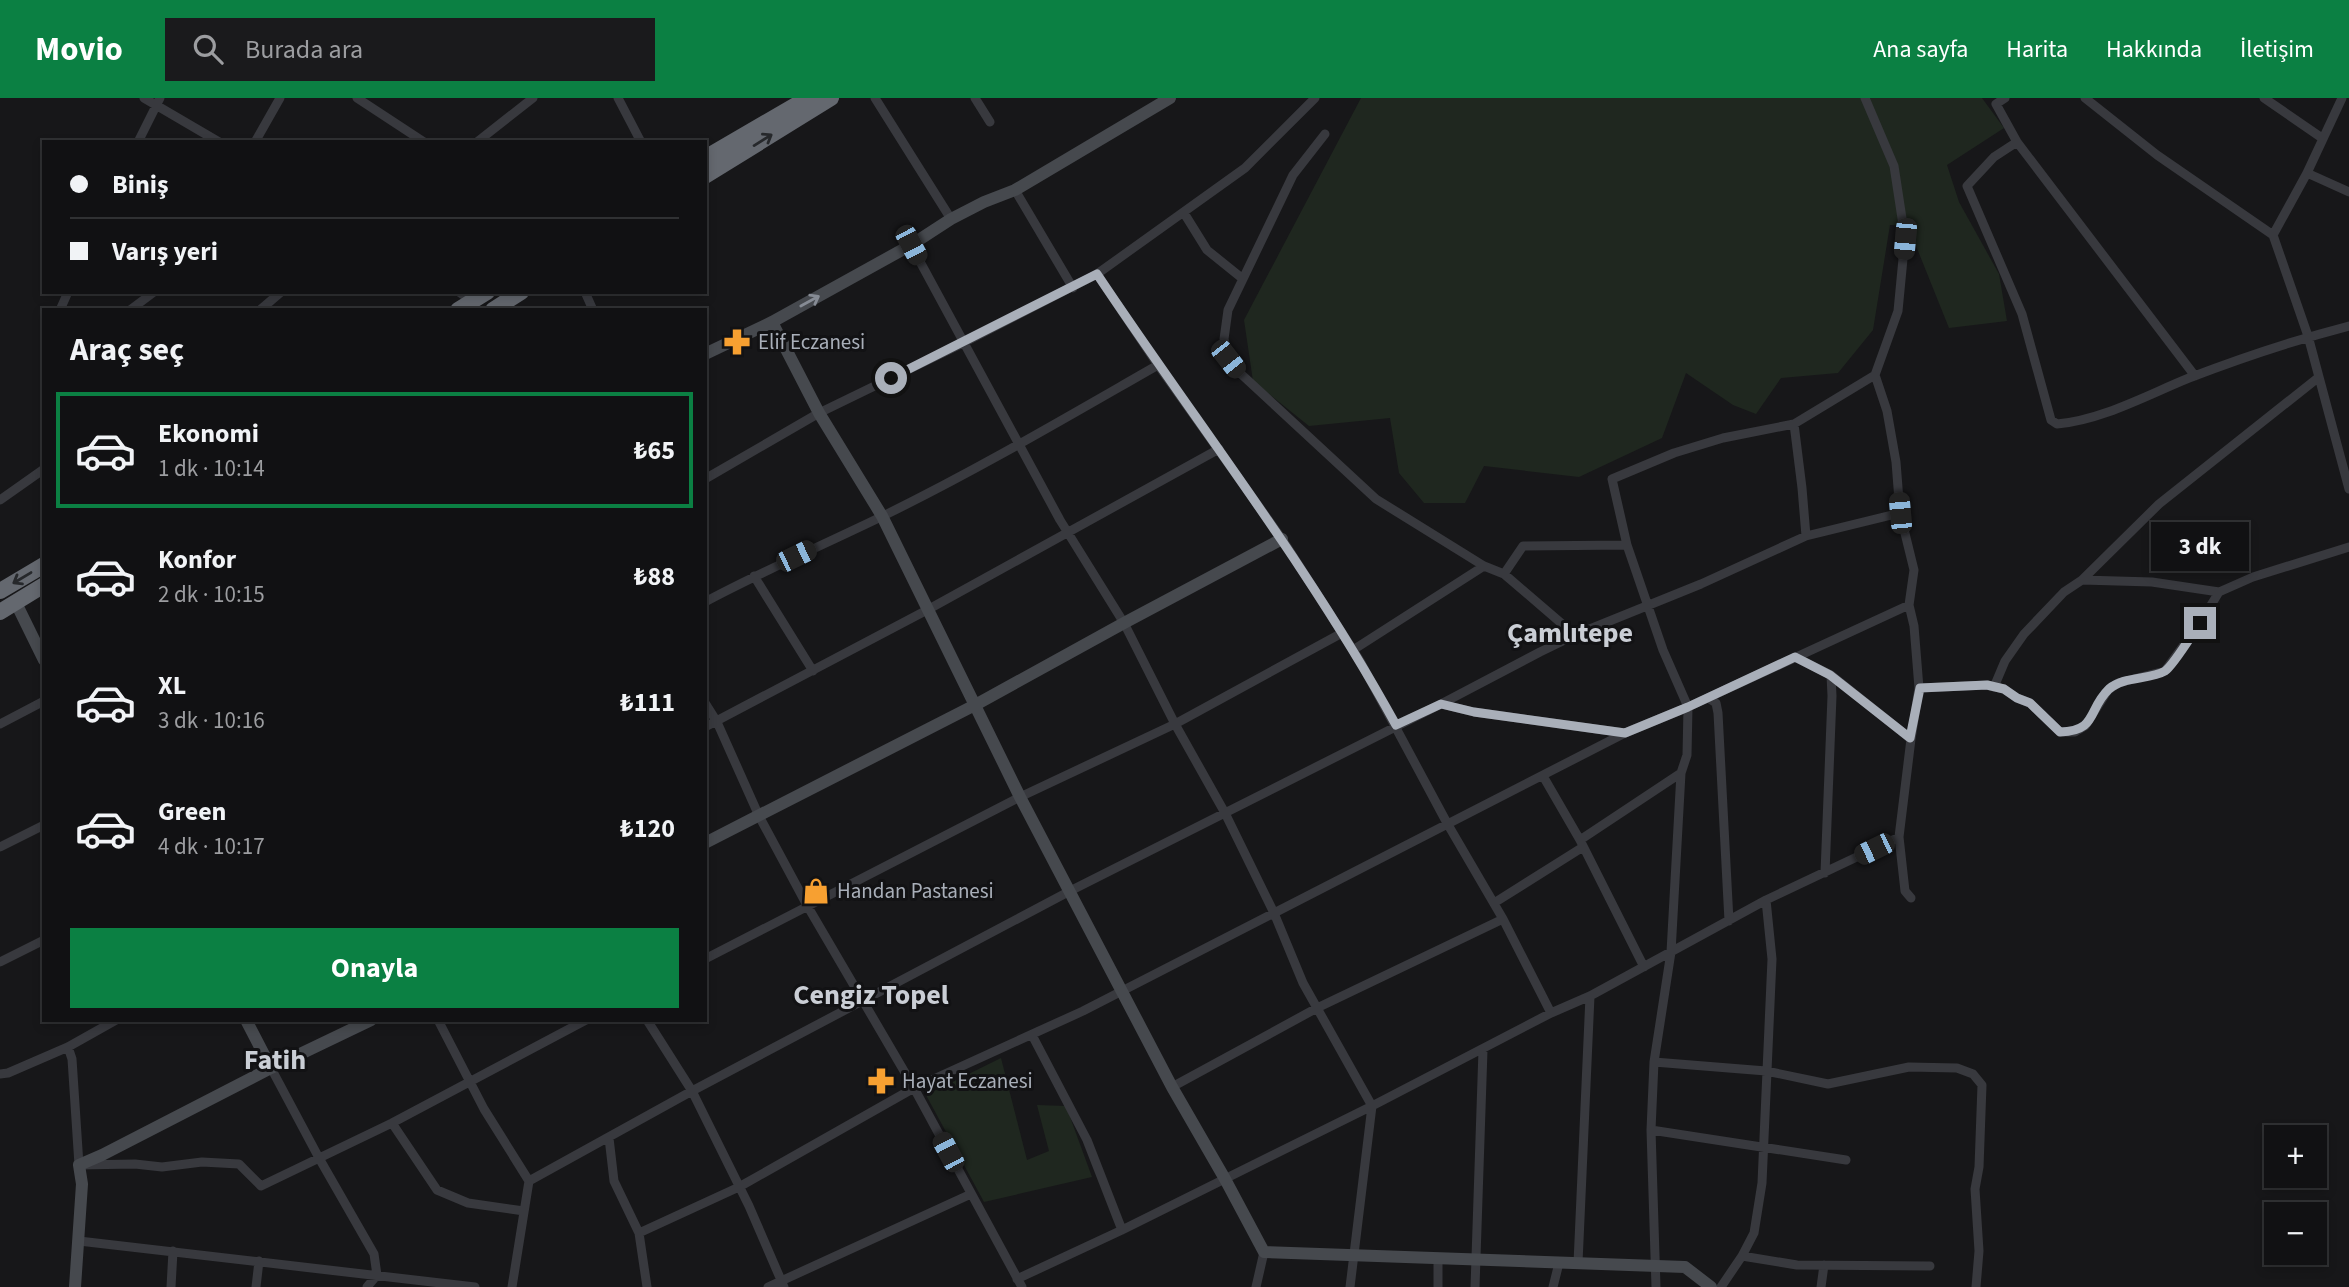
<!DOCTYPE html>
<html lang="tr">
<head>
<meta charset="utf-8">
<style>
	:root { --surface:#111113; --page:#1a1a1c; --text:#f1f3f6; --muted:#9c9da0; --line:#303133; --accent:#0b8043 }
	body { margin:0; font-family:"Source Sans 3",sans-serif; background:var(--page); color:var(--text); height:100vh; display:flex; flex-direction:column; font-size:26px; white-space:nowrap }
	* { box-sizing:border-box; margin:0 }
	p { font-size:23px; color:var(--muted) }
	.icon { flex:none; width:38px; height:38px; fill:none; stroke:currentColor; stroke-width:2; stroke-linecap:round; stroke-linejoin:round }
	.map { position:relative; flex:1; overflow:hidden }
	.sheet { position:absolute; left:42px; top:210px; width:665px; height:714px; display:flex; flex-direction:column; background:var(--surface); border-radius:0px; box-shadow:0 4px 10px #0003,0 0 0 2px var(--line) }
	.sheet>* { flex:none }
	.banner { position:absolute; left:42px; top:42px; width:665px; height:154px; border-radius:0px; box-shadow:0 4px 10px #0003,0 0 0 2px var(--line); display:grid; align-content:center; height:154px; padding:0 28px; background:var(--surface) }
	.buttons { position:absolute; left:2264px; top:1027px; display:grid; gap:14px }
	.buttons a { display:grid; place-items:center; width:63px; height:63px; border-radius:0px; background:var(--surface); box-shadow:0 4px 10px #0003,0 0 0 2px var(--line); font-size:35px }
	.end { position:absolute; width:32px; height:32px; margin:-16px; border:9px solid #a9afb9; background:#111; box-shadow:0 0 0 4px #111 }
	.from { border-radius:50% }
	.bubble { position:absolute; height:49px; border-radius:0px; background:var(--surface); box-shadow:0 4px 10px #0003,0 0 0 2px var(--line); font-size:23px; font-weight:700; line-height:49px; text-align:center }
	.car { position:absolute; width:21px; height:42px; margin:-21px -10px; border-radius:9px; box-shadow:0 0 5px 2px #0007; background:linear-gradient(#222 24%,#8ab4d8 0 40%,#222 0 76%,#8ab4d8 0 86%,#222 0) }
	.banner b { display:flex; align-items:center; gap:24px; height:66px; font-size:26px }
	.banner b+b { border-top:2px solid var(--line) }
	.banner i { width:18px; height:18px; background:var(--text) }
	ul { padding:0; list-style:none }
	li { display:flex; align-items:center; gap:21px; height:116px; margin:0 14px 10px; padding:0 14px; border:4px solid transparent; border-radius:0px }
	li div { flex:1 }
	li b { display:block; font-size:26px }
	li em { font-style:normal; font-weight:700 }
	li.active { border-color:var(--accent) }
	li>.icon { width:63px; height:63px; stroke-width:1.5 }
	h2 { padding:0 28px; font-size:32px; line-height:84px }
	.cta { display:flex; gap:14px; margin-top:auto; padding:14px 28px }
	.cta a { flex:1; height:80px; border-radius:0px; background:var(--accent); color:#fff; font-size:28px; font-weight:700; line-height:80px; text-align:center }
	header { display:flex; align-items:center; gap:42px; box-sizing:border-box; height:98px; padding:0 35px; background:var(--accent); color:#fff }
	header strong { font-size:33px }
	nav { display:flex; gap:38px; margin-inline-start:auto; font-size:24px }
	.search { width:490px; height:63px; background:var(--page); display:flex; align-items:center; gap:18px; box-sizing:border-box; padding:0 24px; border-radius:0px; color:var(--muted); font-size:26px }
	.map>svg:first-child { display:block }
	.green { fill:#1f271f }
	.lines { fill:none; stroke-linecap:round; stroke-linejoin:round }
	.street { stroke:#38393e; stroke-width:9 }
	.secondary { stroke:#46494e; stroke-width:12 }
	.highway { stroke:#64686f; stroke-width:16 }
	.oneway { stroke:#26282b }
	.oneway2 { stroke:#868b94 }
	.route { stroke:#a9afb9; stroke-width:9 }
	.labels { text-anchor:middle; stroke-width:6; stroke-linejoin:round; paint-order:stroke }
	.poi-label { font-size:21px; fill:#a9afb9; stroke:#121214; text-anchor:start }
	.district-label { font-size:28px; font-weight:bold; fill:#caced5; stroke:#121214 }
</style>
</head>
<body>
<header>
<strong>Movio</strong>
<div class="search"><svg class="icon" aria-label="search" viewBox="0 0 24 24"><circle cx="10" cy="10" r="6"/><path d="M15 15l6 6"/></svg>Burada ara</div>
<nav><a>Ana sayfa</a><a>Harita</a><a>Hakkında</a><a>İletişim</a></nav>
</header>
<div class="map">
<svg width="2349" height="1189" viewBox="0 0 2349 1189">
	<rect width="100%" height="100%" fill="#171719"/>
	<!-- green -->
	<path class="green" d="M1361,0H1982L2004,30L1947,67L1959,104L1999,176L2007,223L1949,230L1908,128L1890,127L1873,232L1838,275L1781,280L1756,316L1733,307L1686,275L1662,340L1579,379L1484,368L1465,405H1424L1399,375L1390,320L1309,328L1253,283L1244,222Z
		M1001,960L1027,1062L1049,1053L1037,1007L1066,1008L1092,1079L984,1104L926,997Z"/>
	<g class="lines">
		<!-- street -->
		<path class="street" d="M144,0L219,44
			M357,0L424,44
			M618,0L641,44
			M875,0L951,121
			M975,0L990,24
			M1865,0L1894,68L1905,140L1898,213L1875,277L1887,313L1896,364L1900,415L1914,472L1909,507L1914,528L1919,590L1911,641L1899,739L1905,793L1911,800
			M2005,0L1996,6L2017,44
			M2085,0L2157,57L2273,137L2308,238L2349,391
			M2264,0L2322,40
			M1325,36L1293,77L1228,212L1224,241L1229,261L1241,276L1376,401L1484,468L1504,476L1575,537
			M138,44L160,0
			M255,44L280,0
			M477,44L533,0
			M2307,75L2349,94
			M1015,92L1073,190
			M1184,115L1207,152L1243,181
			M2273,137L2307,75L2342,0
			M911,147L1060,422L1124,525L1175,626L1225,715L1274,815L1303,885L1372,1008L1350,1189
			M1097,176L1158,267L1282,441L1360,563L1447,725L1503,821L1551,915
			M459,194L472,203
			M585,194L593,212
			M60,212L68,194
			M130,212L154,194
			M260,212L281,194
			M2195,278L2017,44L1994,59L1967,88L2022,216L2051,322L2057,326C2102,322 2147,297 2189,280C2241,260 2295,242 2349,228
			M1794,326L1802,390L1806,438
			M705,381L819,315L963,245L1097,176L1245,70L1315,0
			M0,402L44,371
			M1504,476L1523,448L1627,447
			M754,478L813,573
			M2082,482L2159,406L2319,279
			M705,504C763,473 823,447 883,418C977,372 1067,319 1158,267
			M1353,552L1484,468
			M1795,559L1831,577L1911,641
			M1994,589L2005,563L2024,536L2064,494L2082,482L2152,484L2219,494
			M1919,590L1987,587L2004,591L2017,600L2030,605L2060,634H2075L2085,628L2108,592L2118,585L2165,573L2200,525L2219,494L2253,479L2349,449
			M1708,600L1716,605L1718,615L1729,823
			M705,605L717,624L759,718L808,809L914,990L1022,1189
			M1441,606L1474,614L1625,635
			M0,626L44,603
			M705,629L929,511L1219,351
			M1543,678L1580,742L1644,869
			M1580,742L1681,675
			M0,749L44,727
			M1825,775L1832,598L1831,577
			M1494,805L1583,749
			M705,861L1020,699L1175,626L1342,535
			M0,864L44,842
			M438,922L484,1011L529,1083L512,1189
			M647,922L692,993L749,1108L784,1189
			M1032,937L1087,1042L1122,1132
			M68,949L72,961L79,1067L135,1066L162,1069L202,1064L239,1066L261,1088L392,1025L586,922
			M1654,964L1766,973L1828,986L1909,969L1957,970L1973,976L1982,987L1979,1069L1975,1091L1979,1153L1976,1189
			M271,970L319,1060L374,1156L377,1177L367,1189
			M0,976L8,975L68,949L116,922
			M1172,989L1317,910L1503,821
			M392,1025L437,1092L468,1105L524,1113
			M1651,1032L1846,1062
			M609,1040L614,1083L639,1135L647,1189
			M529,1083L692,993L1070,793L1441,606L1540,554L1575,537L1701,486L1806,438L1900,415
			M639,1135L739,1089L914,990L1083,913L1625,635L1688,609L1909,507
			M79,1143L475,1189
			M1742,1158L1797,1167L1930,1168
			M1578,1165L1590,898
			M1017,1181L1122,1132L1372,1008L1551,915L1590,898L1766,802L1899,739
			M171,1189L173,1153
			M256,1189L259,1163
			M768,1189L971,1096
			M1256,1189L1264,1154
			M1438,1189V1160
			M1475,1189L1483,952
			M1553,1189L1559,1165
			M1656,1189L1651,1032L1654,964L1671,854L1681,675L1687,657L1688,609L1663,552L1627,447L1612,381L1674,355L1723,340L1794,326L1875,277
			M1721,1189L1742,1158L1754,1135L1762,1085L1772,861L1766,802
			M1821,1189L1824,1167"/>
		<!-- secondary -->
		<path class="secondary" d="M772,224L819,315L882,418L1020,699L1172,989L1225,1081L1264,1154L1685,1169L1711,1189
			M705,256L772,224L911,147L951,121L984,104L1015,92L1170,0
			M16,505L44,562
			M705,745L977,606L1124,525L1282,441
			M246,922L271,970
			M75,1189L82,1086L79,1067L102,1057L271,970L371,922"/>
		<!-- highway -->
		<path class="highway" d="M705,60L808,0
			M705,78L831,0
			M458,212L487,194
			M493,212L521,194
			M0,493L44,467
			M0,514L44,487"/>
	</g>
	<!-- one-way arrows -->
	<defs><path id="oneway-shaft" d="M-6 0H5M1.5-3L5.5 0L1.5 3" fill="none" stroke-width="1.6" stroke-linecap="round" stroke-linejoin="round" transform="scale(1.75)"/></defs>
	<g class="oneway">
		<use href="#oneway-shaft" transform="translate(763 42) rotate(-32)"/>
		<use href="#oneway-shaft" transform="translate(22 480) rotate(149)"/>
	</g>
	<use class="oneway2" href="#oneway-shaft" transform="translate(810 203) rotate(-29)"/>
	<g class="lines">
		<!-- route -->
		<path class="route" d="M891,280L1097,176C1197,326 1309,468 1396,627L1441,606L1474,614L1625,635L1688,609L1795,559L1830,577L1910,640L1920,590L1987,587L2004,591L2017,600L2030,605L2060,634C2098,633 2087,612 2109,591C2124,578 2150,582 2165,573C2173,568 2193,535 2200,525"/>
	</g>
	<!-- icons -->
	<defs>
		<g id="pharmacy-bare" transform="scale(2.1)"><path d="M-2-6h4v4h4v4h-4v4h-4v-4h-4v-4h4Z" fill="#f7a031" stroke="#121214" stroke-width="2.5" paint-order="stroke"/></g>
		<g id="shop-bare" transform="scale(2.1)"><path d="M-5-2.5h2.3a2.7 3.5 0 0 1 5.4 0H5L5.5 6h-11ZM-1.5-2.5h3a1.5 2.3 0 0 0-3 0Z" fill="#f7a031" stroke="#121214" stroke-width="2.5" paint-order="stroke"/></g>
	</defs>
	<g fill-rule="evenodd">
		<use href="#pharmacy-bare" x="737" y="244"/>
		<use href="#shop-bare" x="816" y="793"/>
		<use href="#pharmacy-bare" x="881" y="983"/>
	</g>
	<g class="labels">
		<!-- poi labels -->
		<g class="poi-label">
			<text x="758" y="251">Elif Eczanesi</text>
			<text x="837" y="800">Handan Pastanesi</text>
			<text x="902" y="990">Hayat Eczanesi</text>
		</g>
		<!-- district labels -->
		<g class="district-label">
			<text x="1570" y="544">Çamlıtepe</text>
			<text x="871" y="906">Cengiz Topel</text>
			<text x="275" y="971">Fatih</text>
		</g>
	</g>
</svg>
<div class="buttons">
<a>+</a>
<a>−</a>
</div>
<i class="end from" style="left:891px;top:280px"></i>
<i class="end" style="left:2200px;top:525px"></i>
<div class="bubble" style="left:2151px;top:424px;width:98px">3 dk</div>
<i class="car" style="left:1905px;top:141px;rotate:185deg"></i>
<i class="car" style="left:911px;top:147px;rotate:152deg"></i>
<i class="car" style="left:1228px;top:261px;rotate:142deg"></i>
<i class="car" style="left:1900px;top:415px;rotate:355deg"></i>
<i class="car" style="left:796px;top:458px;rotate:64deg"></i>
<i class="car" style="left:1874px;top:751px;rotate:244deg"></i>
<i class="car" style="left:948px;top:1054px;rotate:332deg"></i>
<div class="banner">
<b><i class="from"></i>Biniş</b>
<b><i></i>Varış yeri</b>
</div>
<section class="sheet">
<h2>Araç seç</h2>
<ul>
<li class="active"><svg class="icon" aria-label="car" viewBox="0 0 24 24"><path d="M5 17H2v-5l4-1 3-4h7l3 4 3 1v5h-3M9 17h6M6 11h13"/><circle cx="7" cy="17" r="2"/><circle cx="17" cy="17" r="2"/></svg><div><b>Ekonomi</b><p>1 dk · 10:14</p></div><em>₺65</em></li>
<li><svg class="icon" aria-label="car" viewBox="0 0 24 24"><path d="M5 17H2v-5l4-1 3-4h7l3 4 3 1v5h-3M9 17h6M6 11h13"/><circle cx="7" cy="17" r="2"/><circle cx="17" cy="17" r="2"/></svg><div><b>Konfor</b><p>2 dk · 10:15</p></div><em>₺88</em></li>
<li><svg class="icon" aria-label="car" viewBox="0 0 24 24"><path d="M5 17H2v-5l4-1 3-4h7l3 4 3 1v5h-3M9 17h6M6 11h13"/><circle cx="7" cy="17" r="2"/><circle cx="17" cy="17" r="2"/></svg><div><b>XL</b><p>3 dk · 10:16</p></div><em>₺111</em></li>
<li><svg class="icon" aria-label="car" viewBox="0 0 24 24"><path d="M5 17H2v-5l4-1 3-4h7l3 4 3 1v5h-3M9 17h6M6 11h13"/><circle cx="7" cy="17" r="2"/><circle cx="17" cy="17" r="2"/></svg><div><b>Green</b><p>4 dk · 10:17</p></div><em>₺120</em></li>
</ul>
<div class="cta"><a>Onayla</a></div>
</section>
</div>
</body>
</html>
